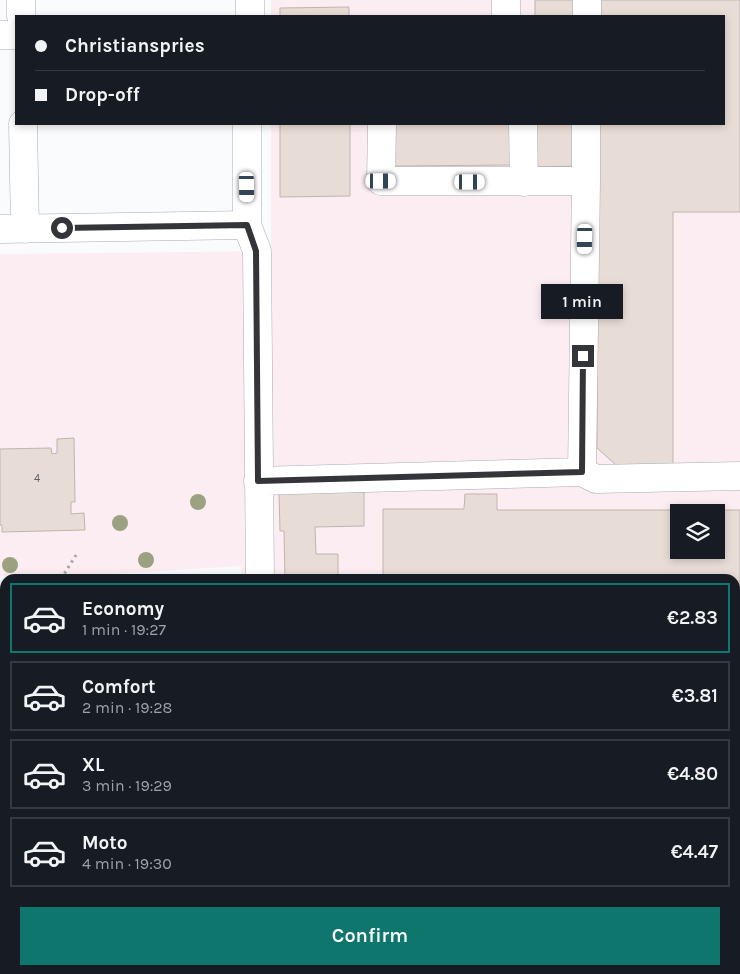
<!DOCTYPE html>
<html lang="en">
<head>
<meta charset="utf-8">
<style>
	:root { --surface:#171b24; --page:#20242c; --text:#f1f3f6; --muted:#9ea1a6; --line:#363941; --accent:#0f766e }
	body { margin:0; font-family:Karla,sans-serif; background:var(--page); color:var(--text); height:100vh; display:flex; flex-direction:column; font-size:19px; white-space:nowrap }
	* { box-sizing:border-box; margin:0 }
	p { font-size:16px; color:var(--muted) }
	.icon { flex:none; width:28px; height:28px; fill:none; stroke:currentColor; stroke-width:2; stroke-linecap:round; stroke-linejoin:round }
	.map { position:relative; flex:1; overflow:hidden }
	.sheet { position:absolute; left:0px; top:574px; width:740px; height:401px; display:flex; flex-direction:column; background:var(--surface); border-radius:15px 15px 0 0; box-shadow:0 2px 8px #0003 }
	.sheet>* { flex:none }
	.hud { position:absolute; left:15px; top:15px; width:710px; height:110px; border-radius:0px; box-shadow:0 2px 8px #0003; display:grid; align-content:center; height:110px; padding:0 20px; background:var(--surface) }
	.tools { position:absolute; left:670px; top:504px; display:grid; gap:10px }
	.tools a { display:grid; place-items:center; width:55px; height:55px; border-radius:0px; background:var(--surface); box-shadow:0 2px 8px #0003; font-size:25px }
	.end { position:absolute; width:22px; height:22px; margin:-11px; border:6px solid #343539; background:#fff; box-shadow:0 0 0 2px #fff }
	.from { border-radius:50% }
	.bubble { position:absolute; height:35px; border-radius:0px; background:var(--surface); box-shadow:0 2px 8px #0003; font-size:16px; font-weight:600; line-height:35px; text-align:center }
	.car { position:absolute; width:15px; height:30px; margin:-15px -8px; border-radius:6px; box-shadow:0 0 4px 1px #0007; background:linear-gradient(#fff 24%,#345 0 40%,#fff 0 76%,#345 0 86%,#fff 0) }
	.hud b { display:flex; align-items:center; gap:18px; height:48px; font-size:19px }
	.hud b+b { border-top:1px solid var(--line) }
	.hud i { width:12px; height:12px; background:var(--text) }
	ul { padding:9px 0 0; list-style:none }
	li { display:flex; align-items:center; gap:15px; height:70px; margin:0 10px 8px; padding:0 10px; border:2px solid var(--line); border-radius:0px }
	li div { flex:1 }
	li b { display:block; font-size:19px }
	li em { font-style:normal; font-weight:600 }
	li.active { border-color:var(--accent) }
	li>.icon { width:45px; height:45px; stroke-width:1.5 }
	.action { display:flex; gap:10px; margin-top:auto; padding:10px 20px }
	.action a { flex:1; height:58px; border-radius:0px; background:var(--accent); color:#fff; font-size:20px; font-weight:600; line-height:58px; text-align:center }
	.map>svg:first-child { display:block }
	.industrial { fill:#fcedf2; fill-rule:evenodd }
	.water { fill:#5fd5f0 }
	.lines { fill:none; stroke-linecap:round; stroke-linejoin:round }
	.ferry { stroke:#2f606c; stroke-width:1; stroke-dasharray:6 5; stroke-linecap:butt }
	.building { fill:#e8ddd6; stroke:#bfb5ae; fill-rule:evenodd }
	.minor-casing { stroke:#a8abb5; stroke-width:29 }
	.path { stroke:#a5a6a9; stroke-width:3; stroke-dasharray:2.5 4; stroke-linecap:butt }
	.minor { stroke:#fff; stroke-width:28 }
	.tree { fill:#9ba181 }
	.route { stroke:#343539; stroke-width:6 }
	.labels { text-anchor:middle; stroke-width:4.5; stroke-linejoin:round; paint-order:stroke }
	.number-label { font-size:11px; fill:#615f60 }
</style>
</head>
<body>
<div class="map">
<svg width="740" height="974" viewBox="0 0 740 974">
	<rect width="100%" height="100%" fill="#fafbfd"/>
	<!-- industrial -->
	<path class="industrial" d="M271,0H740V676H735V579H241V566L62,577L0,576V254L271,251V124H724V16H271ZM679,512H716V550H679Z"/>
	<!-- water -->
	<path class="water" d="M735,676H740V974H0V692H5V970H735Z"/>
	<g class="lines">
		<!-- ferry -->
		<path class="ferry" d="M20,974V970
			M22,974V970"/>
	</g>
	<!-- building -->
	<path class="building" d="M535,0H579V16H535Z
		M597,0H740V212H673V465H616L597,448V124H724V16H597Z
		M349,7V16H280V8Z
		M280,124H350V196L280,197Z
		M394,124H515L516,165L394,166Z
		M536,124H580V166L537,167Z
		M74,438L75,502H71V514L84,513L85,530L2,532V525H0V449L51,448L52,454L57,453V439Z
		M364,492V526L315,527L316,554H338V579H285L284,531H280L279,493Z
		M465,494H497V510H740V628L735,627V579H383V509H464ZM679,512H716V550H679Z"/>
	<g class="lines">
		<!-- minor casing -->
		<g class="minor-casing">
			<path id="minor" d="M250,0V16
				M21,16V0
				M506,16V0
				M587,16V0
				M0,35H16
				M23,124L25,229
				M247,124V225L257,251L260,579
				M382,124L381,181H586V124
				M523,124L524,182
				M0,229L247,225
				M582,472L586,181
				M258,481L582,472L596,479L740,476"/>
		</g>
		<!-- path -->
		<path class="path" d="M61,579L76,555
			M0,657H5"/>
		<!-- minor -->
		<use href="#minor" class="minor"/>
	</g>
	<!-- trees -->
	<g class="tree">
		<circle cx="198" cy="502" r="8"/>
		<circle cx="120" cy="523" r="8"/>
		<circle cx="146" cy="560" r="8"/>
		<circle cx="10" cy="565" r="8"/>
	</g>
	<g class="lines">
		<!-- route -->
		<path class="route" d="M62,228L247,225L256,251L258,481L582,472L583,356"/>
	</g>
	<g class="labels">
		<!-- number labels -->
		<g class="number-label">
			<text x="37" y="482">4</text>
		</g>
	</g>
</svg>
<div class="tools">
<a><svg class="icon" aria-label="layers" viewBox="0 0 24 24"><path d="M12 4l9 5-9 5-9-5zM3 14l9 5 9-5"/></svg></a>
</div>
<i class="end from" style="left:62px;top:228px"></i>
<i class="end" style="left:583px;top:356px"></i>
<div class="bubble" style="left:541px;top:284px;width:82px">1 min</div>
<i class="car" style="left:381px;top:181px;rotate:90deg"></i>
<i class="car" style="left:470px;top:182px;rotate:90deg"></i>
<i class="car" style="left:247px;top:187px;rotate:179deg"></i>
<i class="car" style="left:585px;top:239px;rotate:181deg"></i>
<div class="hud">
<b><i class="from"></i>Christianspries</b>
<b><i></i>Drop-off</b>
</div>
<section class="sheet">
<ul>
<li class="active"><svg class="icon" aria-label="car" viewBox="0 0 24 24"><path d="M5 17H2v-5l4-1 3-4h7l3 4 3 1v5h-3M9 17h6M6 11h13"/><circle cx="7" cy="17" r="2"/><circle cx="17" cy="17" r="2"/></svg><div><b>Economy</b><p>1 min · 19:27</p></div><em>€2.83</em></li>
<li><svg class="icon" aria-label="car" viewBox="0 0 24 24"><path d="M5 17H2v-5l4-1 3-4h7l3 4 3 1v5h-3M9 17h6M6 11h13"/><circle cx="7" cy="17" r="2"/><circle cx="17" cy="17" r="2"/></svg><div><b>Comfort</b><p>2 min · 19:28</p></div><em>€3.81</em></li>
<li><svg class="icon" aria-label="car" viewBox="0 0 24 24"><path d="M5 17H2v-5l4-1 3-4h7l3 4 3 1v5h-3M9 17h6M6 11h13"/><circle cx="7" cy="17" r="2"/><circle cx="17" cy="17" r="2"/></svg><div><b>XL</b><p>3 min · 19:29</p></div><em>€4.80</em></li>
<li><svg class="icon" aria-label="car" viewBox="0 0 24 24"><path d="M5 17H2v-5l4-1 3-4h7l3 4 3 1v5h-3M9 17h6M6 11h13"/><circle cx="7" cy="17" r="2"/><circle cx="17" cy="17" r="2"/></svg><div><b>Moto</b><p>4 min · 19:30</p></div><em>€4.47</em></li>
</ul>
<div class="action"><a>Confirm</a></div>
</section>
</div>
</body>
</html>
